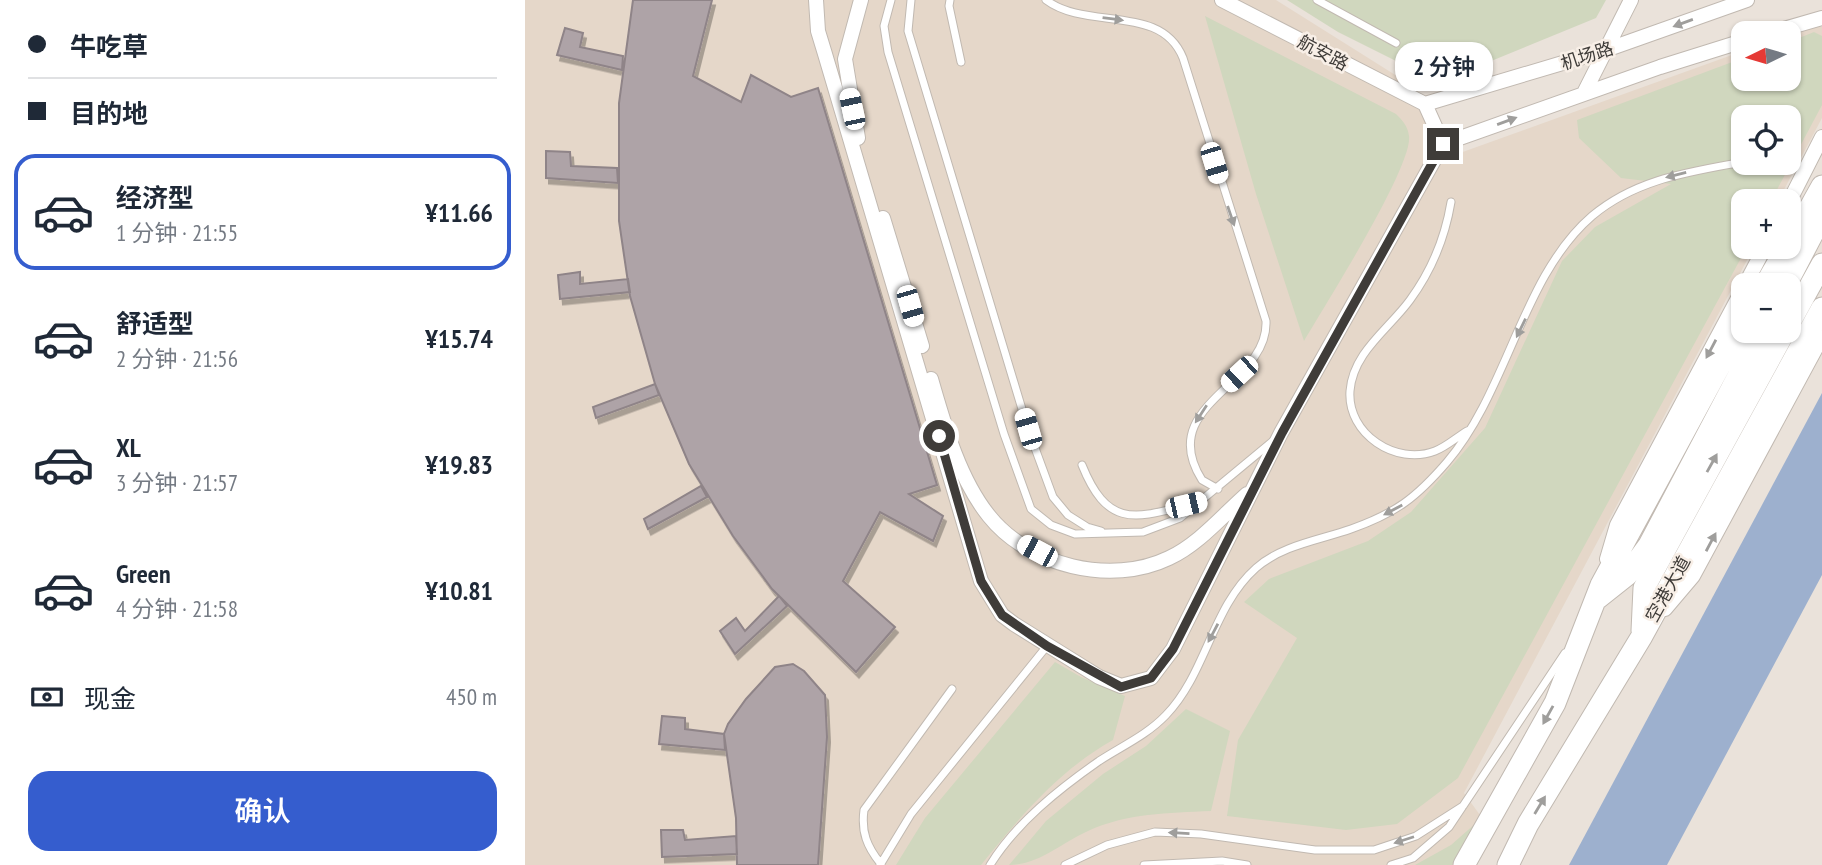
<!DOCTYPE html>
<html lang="zh">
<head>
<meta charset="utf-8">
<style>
	:root { --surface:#fff; --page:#f2f2f3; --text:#1f2937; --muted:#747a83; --line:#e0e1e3; --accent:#355dce }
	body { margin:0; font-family:"PT Sans Narrow","Noto Sans SC",sans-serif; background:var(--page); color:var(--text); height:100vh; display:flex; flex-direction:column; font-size:26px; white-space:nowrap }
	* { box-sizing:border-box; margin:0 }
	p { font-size:23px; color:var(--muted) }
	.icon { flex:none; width:38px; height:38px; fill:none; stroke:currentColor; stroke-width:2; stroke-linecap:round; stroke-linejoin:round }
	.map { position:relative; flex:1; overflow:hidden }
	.drawer { display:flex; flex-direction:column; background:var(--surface); width:525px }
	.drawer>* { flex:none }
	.guide { display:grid; align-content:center; height:154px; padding:0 28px; background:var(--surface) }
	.needle { width:46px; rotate:265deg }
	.fabs { position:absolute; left:1206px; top:21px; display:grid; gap:14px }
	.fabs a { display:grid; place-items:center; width:70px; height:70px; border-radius:14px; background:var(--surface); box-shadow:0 2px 5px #0004; font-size:35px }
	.end { position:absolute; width:32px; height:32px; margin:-16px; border:9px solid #3f3c39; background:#fff; box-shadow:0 0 0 4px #fff }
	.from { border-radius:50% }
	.bubble { position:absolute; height:49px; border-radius:21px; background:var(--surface); box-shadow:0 2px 5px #0004; font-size:23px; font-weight:600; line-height:49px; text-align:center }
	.car { position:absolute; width:21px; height:42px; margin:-21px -10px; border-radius:9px; box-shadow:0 0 5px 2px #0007; background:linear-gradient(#fff 24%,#345 0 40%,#fff 0 76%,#345 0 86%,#fff 0) }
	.guide b { display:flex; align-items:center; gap:24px; height:66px; font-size:26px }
	.guide b+b { border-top:2px solid var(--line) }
	.guide i { width:18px; height:18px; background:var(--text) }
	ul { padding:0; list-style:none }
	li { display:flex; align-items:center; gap:21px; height:116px; margin:0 14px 10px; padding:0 14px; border:4px solid transparent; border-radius:21px }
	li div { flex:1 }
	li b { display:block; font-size:26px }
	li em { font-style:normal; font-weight:600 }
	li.current { border-color:var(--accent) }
	li>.icon { width:63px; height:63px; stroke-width:1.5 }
	.pay { display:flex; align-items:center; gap:18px; height:77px; padding:0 28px; font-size:26px }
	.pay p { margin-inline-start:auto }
	.button { display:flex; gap:14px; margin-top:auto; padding:14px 28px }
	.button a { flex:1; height:80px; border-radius:21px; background:var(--accent); color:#fff; font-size:28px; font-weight:600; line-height:80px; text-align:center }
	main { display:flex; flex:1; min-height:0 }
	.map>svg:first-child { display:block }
	.built { fill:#e5d7c9; fill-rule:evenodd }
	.green { fill:#d0d7be; fill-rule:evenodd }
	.water { fill:#9db0ce }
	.building { fill:#aea3a7; stroke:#8f8488; stroke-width:2; filter:url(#shadow) }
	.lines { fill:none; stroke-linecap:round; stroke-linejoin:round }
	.service-casing { stroke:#c1b9b1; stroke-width:9 }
	.minor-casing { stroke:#c1b9b1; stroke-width:16 }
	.secondary-casing { stroke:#c1b9b1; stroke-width:23 }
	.service { stroke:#fff; stroke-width:7 }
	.minor { stroke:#fff; stroke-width:14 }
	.secondary { stroke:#fff; stroke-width:21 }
	.oneway { fill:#9f9e9c }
	.route { stroke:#3f3c39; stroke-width:9 }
	.labels { text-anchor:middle; stroke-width:5; stroke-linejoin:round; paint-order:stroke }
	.street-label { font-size:18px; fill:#3f3c39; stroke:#f8efe7 }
</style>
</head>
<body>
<main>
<section class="drawer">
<div class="guide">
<b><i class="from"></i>牛吃草</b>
<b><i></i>目的地</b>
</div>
<ul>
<li class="current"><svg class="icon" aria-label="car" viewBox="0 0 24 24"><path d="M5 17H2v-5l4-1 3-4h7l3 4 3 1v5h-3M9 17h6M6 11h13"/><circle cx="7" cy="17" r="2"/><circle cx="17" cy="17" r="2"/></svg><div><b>经济型</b><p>1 分钟 · 21:55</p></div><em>¥11.66</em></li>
<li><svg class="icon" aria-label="car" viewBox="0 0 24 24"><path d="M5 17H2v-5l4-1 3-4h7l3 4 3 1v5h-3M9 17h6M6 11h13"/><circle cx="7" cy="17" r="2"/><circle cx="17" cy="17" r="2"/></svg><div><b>舒适型</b><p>2 分钟 · 21:56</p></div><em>¥15.74</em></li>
<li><svg class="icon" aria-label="car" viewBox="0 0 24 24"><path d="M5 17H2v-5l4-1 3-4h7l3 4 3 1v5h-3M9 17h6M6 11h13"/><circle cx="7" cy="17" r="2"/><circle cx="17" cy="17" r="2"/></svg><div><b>XL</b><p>3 分钟 · 21:57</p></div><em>¥19.83</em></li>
<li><svg class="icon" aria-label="car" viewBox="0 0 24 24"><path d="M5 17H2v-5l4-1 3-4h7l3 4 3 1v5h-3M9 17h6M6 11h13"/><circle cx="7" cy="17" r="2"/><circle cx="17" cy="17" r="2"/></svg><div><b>Green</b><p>4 分钟 · 21:58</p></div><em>¥10.81</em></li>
</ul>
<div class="pay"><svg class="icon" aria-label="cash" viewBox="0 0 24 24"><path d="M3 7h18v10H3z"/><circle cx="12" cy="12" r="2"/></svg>现金<p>450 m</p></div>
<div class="button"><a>确认</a></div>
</section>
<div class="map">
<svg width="1297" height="865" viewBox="0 0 1297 865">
	<defs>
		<filter id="shadow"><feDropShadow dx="3" dy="5.5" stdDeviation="0" flood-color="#0004"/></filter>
	</defs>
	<rect width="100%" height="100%" fill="#eae2da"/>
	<!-- built -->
	<path class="built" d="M0,0H751L891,88L921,158L1218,51V79H1264V35L1292,25L1297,27V118L1253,201H1218V247H1229L939,793L960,822L936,865H0ZM1218,117H1264V163H1218Z"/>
	<!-- green -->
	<path class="green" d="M762,0H1081L1071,18L949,68L899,75L813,32Z
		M680,16L871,114C877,120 883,126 884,136C888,166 799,307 779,341L731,194Z
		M1289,32L1297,36V105L1246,201H1218V247H1222L933,778L872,824L821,830L702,816L713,740L772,638L719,602L744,579L843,541L886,512L960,428L1037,261L1070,227L1146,184L1096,178L1054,138L1052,120L1218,58V79H1264V42ZM1218,117H1264V163H1218Z
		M530,662L556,677L600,696L588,740C533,771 496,816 456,865H371L400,818Z
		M661,709L705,731L686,811C643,813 602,813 563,831C536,843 514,865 484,865L521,821L578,774L621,746Z
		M951,823L927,865H890L926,845Z"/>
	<!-- water -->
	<path class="water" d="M1297,393V575L1142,865H1044Z"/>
	<!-- building -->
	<path class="building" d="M108,0H187L168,76L216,102L226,75L266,97L293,88L412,485L384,494L418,516L408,541L355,512L318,581L370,627L331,672L247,589L208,536L164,464L130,384L105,296L94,221V103Z
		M40,28L58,33L55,47L98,56L97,70L32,55Z
		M21,151L45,152L46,166L92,168L93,183L21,178Z
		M55,272V284L103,279L105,292L35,299L33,275Z
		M130,384L134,395L71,418L68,407Z
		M176,486L182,497L123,529L119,519Z
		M254,596L262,606L210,654L195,631L211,618L220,631Z
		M268,664L279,671L300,695L302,737L293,865H212L211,818L199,734L203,724L221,699L250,667Z
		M137,716L160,718V729L199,734L200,750L134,744Z
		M136,830H158L160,840L211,836L212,854L137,857Z"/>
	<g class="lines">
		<!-- service casing -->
		<g class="service-casing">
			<path id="service" d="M366,0L359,26L363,52L479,434L506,509L526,525L550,534L618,532L655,518L748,441
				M386,0L383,31L503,429L528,497L543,515L562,527L576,531
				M425,0L424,6L436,62
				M521,0C562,31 636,3 658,58L741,321C744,385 629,404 677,480L693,489
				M792,0L871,43
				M1264,154L1268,153
				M926,202C920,238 907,270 885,300C864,329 828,352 825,391C822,434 871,466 910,451C921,447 932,437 942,431
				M557,465C584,532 613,517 672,503
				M356,864C342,847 336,832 339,810L427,689
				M355,865L386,814L522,646
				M465,865C491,823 534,789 574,761C597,746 622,735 641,715C681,674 687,607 731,568C757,545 795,540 826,529C871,513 891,498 922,462C983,391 997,276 1067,216C1111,179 1164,172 1218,162
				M540,865L582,845L630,832L676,834L790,850H849L891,836L938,806
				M619,865L697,861L722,865
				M866,865L888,858L924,827L1040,653"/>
		</g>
		<!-- minor casing -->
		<g class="minor-casing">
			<path id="minor" d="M291,0L293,31L300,54L456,581L477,615L489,624L574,677L596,686L626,678L648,649L756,433L918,144L900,104
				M697,0L900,104
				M1245,33L1297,18
				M1059,93L1106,0
				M900,104L1078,51L1222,0
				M333,138L320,59L336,0
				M918,144L1135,67L1218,41
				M1264,202L1297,137
				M358,218L397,346
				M1220,285L1240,247
				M406,379C419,424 434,479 464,516C504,566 586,586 644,558C674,544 698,515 722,494
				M1082,559L1092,525L1218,289
				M1140,609L1168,576L1297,337"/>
		</g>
		<!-- secondary casing -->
		<g class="secondary-casing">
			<path id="secondary" d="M1264,245L1297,186
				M1240,285L1262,247
				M1261,285L1297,216
				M1264,324L1297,264
				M1073,598L1102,575L1124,545L1237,331
				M1117,631L1119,588L1260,331
				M939,865L1030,703L1076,585L1218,323
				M983,865L1003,824L1117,636L1297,308"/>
		</g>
		<!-- service -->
		<use href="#service" class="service"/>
		<!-- minor -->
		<use href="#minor" class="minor"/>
		<!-- secondary -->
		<use href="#secondary" class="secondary"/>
	</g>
	<!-- one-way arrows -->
	<defs><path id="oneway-solid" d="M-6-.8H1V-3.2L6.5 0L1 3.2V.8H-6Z" transform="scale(1.75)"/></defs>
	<g class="oneway">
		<use href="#oneway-solid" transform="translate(588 19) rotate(7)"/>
		<use href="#oneway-solid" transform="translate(1158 23) rotate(160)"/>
		<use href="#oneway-solid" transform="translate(982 121) rotate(-20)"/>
		<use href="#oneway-solid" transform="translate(1151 175) rotate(166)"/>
		<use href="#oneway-solid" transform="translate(706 216) rotate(71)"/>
		<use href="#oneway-solid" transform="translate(996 328) rotate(116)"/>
		<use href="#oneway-solid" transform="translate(1186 349) rotate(118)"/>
		<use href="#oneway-solid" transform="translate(676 414) rotate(123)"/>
		<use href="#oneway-solid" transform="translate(1187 463) rotate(-61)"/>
		<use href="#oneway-solid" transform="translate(868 510) rotate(152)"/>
		<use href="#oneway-solid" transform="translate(1186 542) rotate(-62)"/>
		<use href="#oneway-solid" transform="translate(688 633) rotate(118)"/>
		<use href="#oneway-solid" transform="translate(1023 715) rotate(119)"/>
		<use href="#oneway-solid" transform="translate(1015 805) rotate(-59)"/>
		<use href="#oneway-solid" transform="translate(654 833) rotate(-177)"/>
		<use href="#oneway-solid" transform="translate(879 840) rotate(162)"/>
	</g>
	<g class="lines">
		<!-- route -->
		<path class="route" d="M414,436L456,581L477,615L522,646L596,687L626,678L648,649L757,433L918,144"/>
	</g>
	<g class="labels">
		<!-- street labels -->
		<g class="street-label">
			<text transform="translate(798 53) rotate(28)" y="6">航安路</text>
			<text transform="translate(1062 56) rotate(-18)" y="6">机场路</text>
			<text transform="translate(1143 589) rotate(-61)" y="6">空港大道</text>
		</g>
	</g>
</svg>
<div class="fabs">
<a><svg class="needle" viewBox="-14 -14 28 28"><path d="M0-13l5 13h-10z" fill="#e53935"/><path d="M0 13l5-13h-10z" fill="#747a83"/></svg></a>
<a><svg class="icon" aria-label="locate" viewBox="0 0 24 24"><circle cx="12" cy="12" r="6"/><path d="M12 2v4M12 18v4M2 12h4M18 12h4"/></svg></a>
<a>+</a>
<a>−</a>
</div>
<i class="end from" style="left:414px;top:436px"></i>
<i class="end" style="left:918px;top:144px"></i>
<div class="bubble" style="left:870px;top:42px;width:98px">2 分钟</div>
<i class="car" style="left:327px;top:109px;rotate:348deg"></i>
<i class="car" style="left:689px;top:163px;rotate:163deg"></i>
<i class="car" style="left:385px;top:306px;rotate:164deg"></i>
<i class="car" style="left:714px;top:374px;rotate:227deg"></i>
<i class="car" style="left:503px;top:429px;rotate:344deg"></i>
<i class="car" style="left:661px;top:505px;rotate:77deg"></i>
<i class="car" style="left:512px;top:551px;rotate:298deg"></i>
</div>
</main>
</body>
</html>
